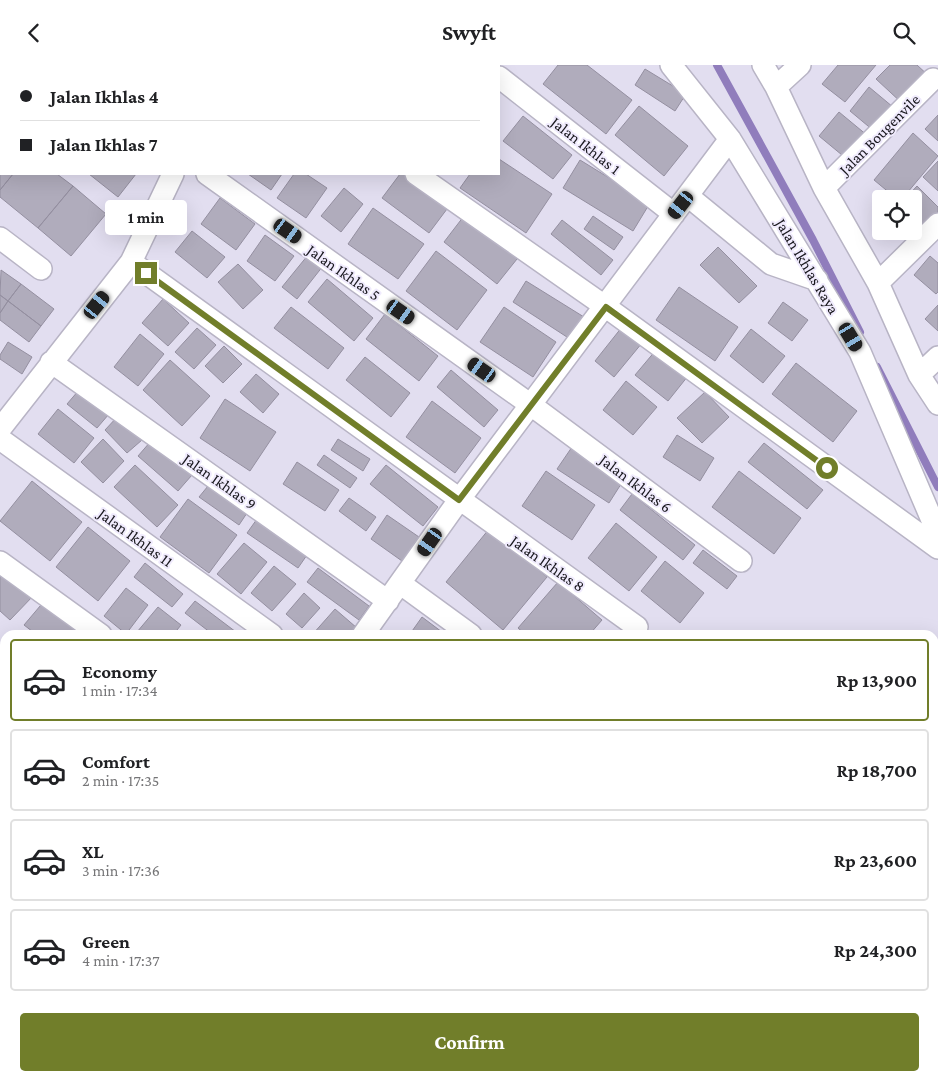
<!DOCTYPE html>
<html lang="en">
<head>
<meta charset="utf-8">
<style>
	:root { --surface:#fff; --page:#f2f2f2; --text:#202124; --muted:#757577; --line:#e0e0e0; --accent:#717e2a }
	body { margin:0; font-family:"Crimson Pro",serif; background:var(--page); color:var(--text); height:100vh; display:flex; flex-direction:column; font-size:19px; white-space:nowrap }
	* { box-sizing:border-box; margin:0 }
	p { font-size:16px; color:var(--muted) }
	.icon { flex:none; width:28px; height:28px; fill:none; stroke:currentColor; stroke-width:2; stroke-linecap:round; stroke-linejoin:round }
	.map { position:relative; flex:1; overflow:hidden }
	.details { position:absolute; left:0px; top:565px; width:939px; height:451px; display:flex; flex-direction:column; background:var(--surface); border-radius:15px 15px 0 0; box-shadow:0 5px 20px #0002 }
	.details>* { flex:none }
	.guide { position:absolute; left:0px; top:0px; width:500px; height:110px; box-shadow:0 5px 20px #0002; display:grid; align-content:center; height:110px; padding:0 20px; background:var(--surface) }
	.buttons { position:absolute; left:872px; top:125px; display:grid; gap:10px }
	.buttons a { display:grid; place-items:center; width:50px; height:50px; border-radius:5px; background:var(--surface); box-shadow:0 5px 20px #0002; font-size:25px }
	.end { position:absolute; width:22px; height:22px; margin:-11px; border:6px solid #717e2a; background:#fff; box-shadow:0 0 0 2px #fff }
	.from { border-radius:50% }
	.bubble { position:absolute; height:35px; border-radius:5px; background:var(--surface); box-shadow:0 5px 20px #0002; font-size:16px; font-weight:700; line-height:35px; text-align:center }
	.car { position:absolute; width:15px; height:30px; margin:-15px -8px; border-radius:6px; box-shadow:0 0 4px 1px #0007; background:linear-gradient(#222 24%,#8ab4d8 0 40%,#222 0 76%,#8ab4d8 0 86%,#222 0) }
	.guide b { display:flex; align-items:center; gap:18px; height:48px; font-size:19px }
	.guide b+b { border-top:1px solid var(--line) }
	.guide i { width:12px; height:12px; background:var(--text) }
	ul { padding:9px 0 0; list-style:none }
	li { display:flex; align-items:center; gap:15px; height:82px; margin:0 10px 8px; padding:0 10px; border:2px solid var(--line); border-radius:5px }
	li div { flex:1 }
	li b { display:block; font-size:19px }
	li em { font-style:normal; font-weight:700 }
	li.current { border-color:var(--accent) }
	li>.icon { width:45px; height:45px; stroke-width:1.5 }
	.primary-button { display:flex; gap:10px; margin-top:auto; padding:10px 20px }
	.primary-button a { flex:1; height:58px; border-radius:5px; background:var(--accent); color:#fff; font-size:20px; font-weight:700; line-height:58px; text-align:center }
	header { display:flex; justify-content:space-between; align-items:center; height:65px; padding:0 20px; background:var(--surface); font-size:22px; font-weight:700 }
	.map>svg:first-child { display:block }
	.green { fill:#d1c0fc }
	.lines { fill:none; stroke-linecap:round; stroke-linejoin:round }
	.stream { stroke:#907dbc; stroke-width:8 }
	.building { fill:#b0acbc; stroke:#948fa0 }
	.minor-casing { stroke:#b8b4c5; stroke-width:24 }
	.minor { stroke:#fff; stroke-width:21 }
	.route { stroke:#717e2a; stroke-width:6 }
	.labels { text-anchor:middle; stroke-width:4; stroke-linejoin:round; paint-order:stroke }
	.street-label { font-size:16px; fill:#17161c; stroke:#f0ebfd }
</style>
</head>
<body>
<header><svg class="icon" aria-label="back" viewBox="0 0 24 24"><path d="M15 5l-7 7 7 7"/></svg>Swyft<svg class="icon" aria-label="search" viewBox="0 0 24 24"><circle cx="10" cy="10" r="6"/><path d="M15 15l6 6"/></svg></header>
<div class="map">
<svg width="938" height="1016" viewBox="0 0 938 1016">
	<rect width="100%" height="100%" fill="#e2def0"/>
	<!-- green -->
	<path class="green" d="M3,770L5,1011H171L179,1016H0V773Z"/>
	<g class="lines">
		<!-- stream -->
		<path class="stream" d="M717,0L813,175L860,267
			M877,302L938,422"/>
	</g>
	<!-- building -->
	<path class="building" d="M558,0H587L632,35L606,69L543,19Z
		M838,0H876L845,37L822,19Z
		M890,0H917L930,12L904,40L876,14Z
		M645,4L686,29L675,46L635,20Z
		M869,22L893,42L874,66L850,46Z
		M639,41L688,81L664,111L615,70Z
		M839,47L868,71L848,95L819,71Z
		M938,50V76L925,64Z
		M523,51L572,90L553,114L503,76Z
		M0,61L1,109H13L0,125Z
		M913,68L938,91L902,134H897L874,115Z
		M499,94L552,129L526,168L460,123L470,109H499Z
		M580,95L650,138L633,166L563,123Z
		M938,96V126L923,112Z
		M13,109H57L73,121L38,163L0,132V125Z
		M89,109H136L118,132Z
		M248,109H282L271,125Z
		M294,109H306L327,123L306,153L277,133Z
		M400,109H408L450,140L429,168L382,133Z
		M73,121L106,149L71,191L38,163Z
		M917,121L938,142V156L916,178L905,166H914V134H905Z
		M344,123L363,139L341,167L321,151Z
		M220,133L255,159L236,185L201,159Z
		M373,143L424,179L398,214L348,179Z
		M467,147L521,189L497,219L444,177Z
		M593,151L623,172L614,185L584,164Z
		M562,155L613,195L601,210L551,169Z
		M192,166L225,192L207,213L175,187Z
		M265,170L294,191L275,216L247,196Z
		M718,182L757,221L739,238L700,200Z
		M436,186L487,225L457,265L406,226Z
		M308,190L323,201L297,234L282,222Z
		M930,191L938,198V227L936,229L914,210Z
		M238,199L263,225L243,244L218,217Z
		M1,205L21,219L8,236L0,230Z
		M327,214L373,253L354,276L308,237Z
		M526,216L584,252L570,274L513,237Z
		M21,219L54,244L41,261L8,236Z
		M679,222L738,262L715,296L656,255Z
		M0,230L8,236L0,248Z
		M163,234L189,258L168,281L142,258Z
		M8,236L41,261L29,277L0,255V248Z
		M783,237L808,255L792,276L768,258Z
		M938,240V266L925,254Z
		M291,242L344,283L328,304L274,263Z
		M504,242L556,277L533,312L480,277Z
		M385,249L438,291L419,316L366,274Z
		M622,262L642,278L614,312L595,296Z
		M197,263L216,280L194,304L175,287Z
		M751,264L785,291L763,318L730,291Z
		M140,269L164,289L138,321L114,302Z
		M8,277L32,292L22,309L0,294V290Z
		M224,281L242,299L223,318L205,301Z
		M656,285L688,311L668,336L635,310Z
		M365,292L410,328L391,352L346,315Z
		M170,295L210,331L182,361L143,325Z
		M796,298L857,346L833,377L772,329Z
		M451,305L498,345L484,362L437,322Z
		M256,309L279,329L263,348L240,327Z
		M626,316L657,342L633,370L603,345Z
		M79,325L109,349L97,363L67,339Z
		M705,327L729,352L702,378L677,353Z
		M225,334L276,367L250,406L200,373Z
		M432,336L481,373L455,408L406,372Z
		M58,344L94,373L74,398L38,369Z
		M118,351L142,375L127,388L105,365Z
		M677,370L714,393L700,416L663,392Z
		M103,374L124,396L103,418L81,397Z
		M338,374L370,394L363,406L331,385Z
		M151,376L192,410L178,426L138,391Z
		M764,378L823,425L807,444L748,397Z
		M572,382L623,416L609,438L557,404Z
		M324,390L357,413L350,423L317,400Z
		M297,397L339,425L325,446L283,419Z
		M135,400L178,440L157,462L114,422Z
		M386,400L438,442L423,461L370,419Z
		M546,406L595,440L572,475L522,441Z
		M739,406L801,453L774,489L712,442Z
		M32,416L82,457L50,496L0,456Z
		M208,421L247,448L239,460L199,432Z
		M632,429L695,480L683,495L620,445Z
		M349,433L376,452L366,466L339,446Z
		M188,434L237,470L209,508L160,472Z
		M387,450L419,472L402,496L371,474Z
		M257,454L307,490L298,503L247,468Z
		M616,458L657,492L629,526L588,493Z
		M88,462L130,496L98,536L56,502Z
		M489,464L547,512L503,565L446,517Z
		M244,478L267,497L241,529L217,509Z
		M703,485L737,511L727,524L693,498Z
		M665,496L704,528L680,558L641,526Z
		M145,498L183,529L172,542L134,512Z
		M274,501L296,519L272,546L251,528Z
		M0,502L34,530L10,555L0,546Z
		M318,503L369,541L359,555L307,517Z
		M558,517L602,555L589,570H526L518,563Z
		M126,523L148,540L126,569L104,551Z
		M304,528L320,543L302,563L286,549Z
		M46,534L90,570H37L24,560Z
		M195,536L240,570H210L211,568L185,548Z
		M158,542L181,560L173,570H141L137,567Z
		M335,544L357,563L351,570H312Z
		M422,552L446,570L410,569Z
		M934,686L938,692V725L934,728Z
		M5,882V916L0,912V888Z
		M271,1011H284L290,1016H267Z
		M417,1011H442L439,1016H424Z
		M450,1011H498L503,1016H448Z"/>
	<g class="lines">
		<!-- minor casing -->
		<g class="minor-casing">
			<path id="minor" d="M50,0L51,1
				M261,0L263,1
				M483,0L485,1
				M671,0L730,74L860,287L938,469
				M763,0L776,22L824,123L878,218L919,310L938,339
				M228,1L229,0
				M499,12L674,149
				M776,22L800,0
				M207,109L531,340L741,496
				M416,109L606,242L938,483
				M824,123L933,14
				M688,131L771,199L817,215
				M0,173L41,204
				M131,197L637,562
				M878,218L938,159
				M51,297L388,536
				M919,310L938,292
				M0,364L131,197L173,109
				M0,374L272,570
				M0,497L101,570
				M401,519L471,570
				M363,570L459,435L730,74
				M0,760L5,763
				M373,1011L378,1016"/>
		</g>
		<!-- minor -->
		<use href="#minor" class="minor"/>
	</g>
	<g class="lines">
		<!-- route -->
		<path class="route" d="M146,208L459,435L606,242L827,403"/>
	</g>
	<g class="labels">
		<!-- street labels -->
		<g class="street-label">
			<text transform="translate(879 69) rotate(-45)" y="6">Jalan Bougenvile</text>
			<text transform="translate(586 80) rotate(38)" y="6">Jalan Ikhlas 1</text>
			<text transform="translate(808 201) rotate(59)" y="6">Jalan Ikhlas Raya</text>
			<text transform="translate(344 207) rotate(35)" y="6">Jalan Ikhlas 5</text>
			<text transform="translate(220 416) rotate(35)" y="6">Jalan Ikhlas 9</text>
			<text transform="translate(636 418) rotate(37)" y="6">Jalan Ikhlas 6</text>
			<text transform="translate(136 472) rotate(36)" y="6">Jalan Ikhlas 11</text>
			<text transform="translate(548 498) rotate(35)" y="6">Jalan Ikhlas 8</text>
		</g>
	</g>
</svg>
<div class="buttons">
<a><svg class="icon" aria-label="locate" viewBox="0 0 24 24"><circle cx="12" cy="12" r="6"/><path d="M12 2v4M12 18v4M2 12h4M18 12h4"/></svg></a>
</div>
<i class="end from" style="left:827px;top:403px"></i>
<i class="end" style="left:146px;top:208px"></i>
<div class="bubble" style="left:105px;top:135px;width:82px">1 min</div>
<i class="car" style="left:681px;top:140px;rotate:218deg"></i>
<i class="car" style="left:288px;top:166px;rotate:125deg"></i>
<i class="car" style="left:97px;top:240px;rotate:39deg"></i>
<i class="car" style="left:401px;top:247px;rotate:125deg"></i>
<i class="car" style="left:851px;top:272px;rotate:149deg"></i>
<i class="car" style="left:482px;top:305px;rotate:305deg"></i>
<i class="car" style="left:430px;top:477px;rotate:215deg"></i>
<div class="guide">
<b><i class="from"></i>Jalan Ikhlas 4</b>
<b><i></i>Jalan Ikhlas 7</b>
</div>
<section class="details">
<ul>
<li class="current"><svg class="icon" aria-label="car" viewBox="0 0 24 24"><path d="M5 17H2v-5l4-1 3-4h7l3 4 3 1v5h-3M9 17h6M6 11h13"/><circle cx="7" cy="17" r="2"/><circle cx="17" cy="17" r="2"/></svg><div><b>Economy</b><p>1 min · 17:34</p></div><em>Rp 13,900</em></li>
<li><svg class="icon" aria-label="car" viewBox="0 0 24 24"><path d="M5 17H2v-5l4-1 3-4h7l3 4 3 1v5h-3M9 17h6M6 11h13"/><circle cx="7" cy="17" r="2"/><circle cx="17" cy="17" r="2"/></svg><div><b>Comfort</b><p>2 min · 17:35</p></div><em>Rp 18,700</em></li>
<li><svg class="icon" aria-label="car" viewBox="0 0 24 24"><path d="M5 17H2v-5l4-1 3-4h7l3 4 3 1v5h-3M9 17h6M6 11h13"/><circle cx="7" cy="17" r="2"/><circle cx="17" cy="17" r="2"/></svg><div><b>XL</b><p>3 min · 17:36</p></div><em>Rp 23,600</em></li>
<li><svg class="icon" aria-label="car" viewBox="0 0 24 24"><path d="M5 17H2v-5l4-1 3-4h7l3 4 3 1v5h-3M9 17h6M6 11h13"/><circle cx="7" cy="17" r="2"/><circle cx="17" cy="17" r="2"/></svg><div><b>Green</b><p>4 min · 17:37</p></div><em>Rp 24,300</em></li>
</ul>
<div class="primary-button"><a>Confirm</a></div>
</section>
</div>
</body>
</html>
